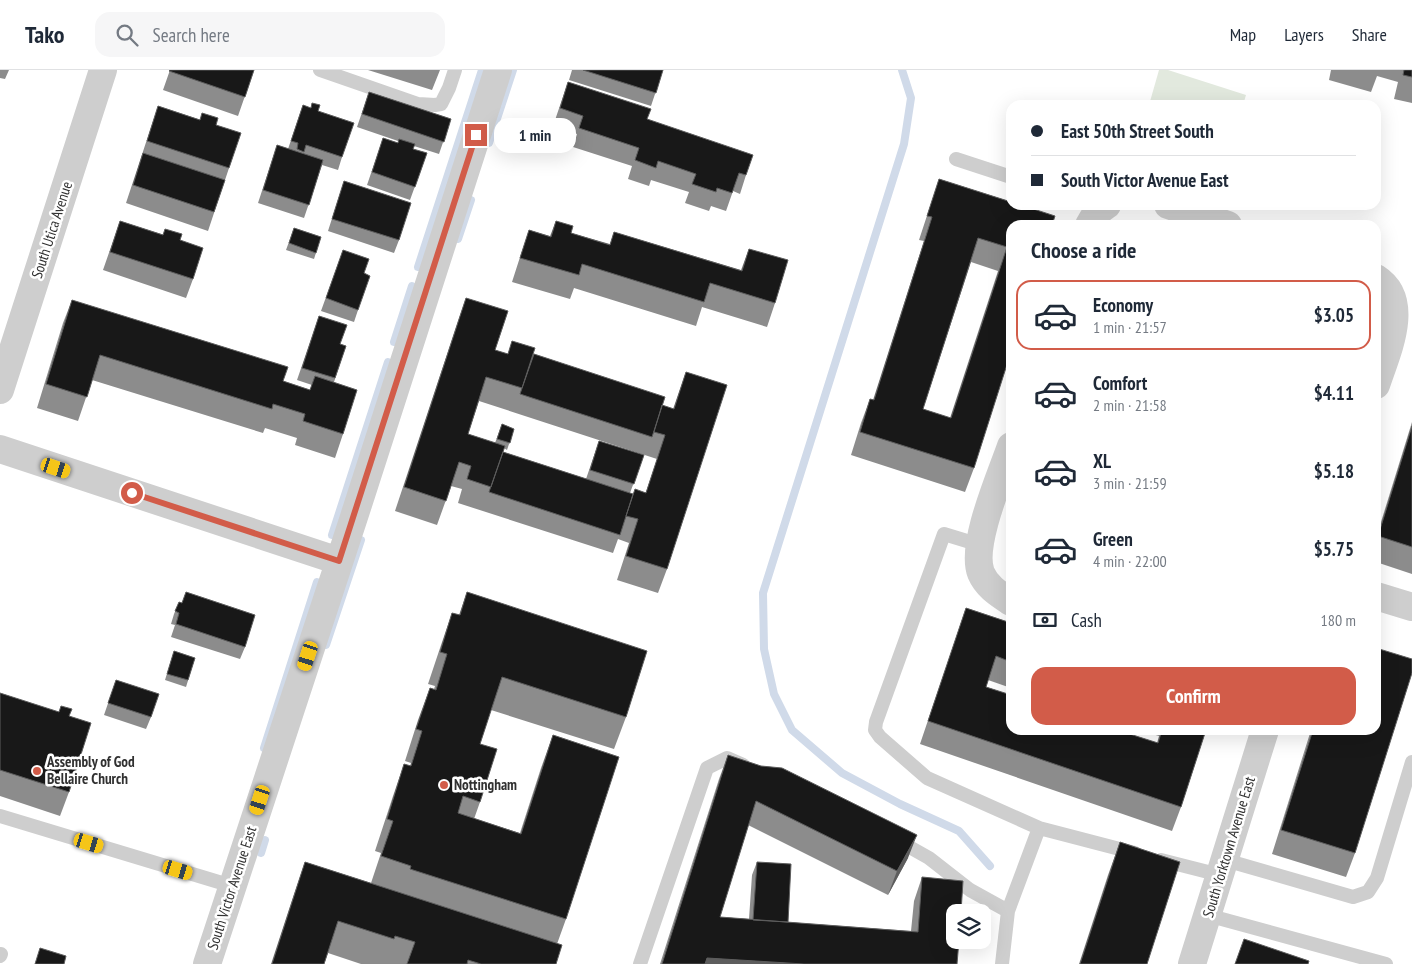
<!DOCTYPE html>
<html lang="en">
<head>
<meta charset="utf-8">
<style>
	:root { --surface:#fff; --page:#f6f6f7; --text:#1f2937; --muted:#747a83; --line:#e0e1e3; --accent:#d25c49 }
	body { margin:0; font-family:"PT Sans Narrow",sans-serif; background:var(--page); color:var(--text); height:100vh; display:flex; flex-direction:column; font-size:19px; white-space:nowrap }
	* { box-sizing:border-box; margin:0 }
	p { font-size:16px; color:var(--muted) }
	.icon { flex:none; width:28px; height:28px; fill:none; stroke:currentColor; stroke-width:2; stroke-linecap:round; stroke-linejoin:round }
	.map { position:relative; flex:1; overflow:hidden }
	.side { position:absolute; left:1006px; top:150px; width:375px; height:515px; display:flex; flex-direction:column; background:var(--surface); border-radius:15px; box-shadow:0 5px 20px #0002 }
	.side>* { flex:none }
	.banner { position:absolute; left:1006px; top:30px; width:375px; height:110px; border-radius:15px; box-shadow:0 5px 20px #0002; display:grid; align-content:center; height:110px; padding:0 25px; background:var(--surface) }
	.buttons { position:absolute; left:946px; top:834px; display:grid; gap:10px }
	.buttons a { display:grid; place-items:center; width:45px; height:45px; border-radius:10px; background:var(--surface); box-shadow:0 5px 20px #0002; font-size:25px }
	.end { position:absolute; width:22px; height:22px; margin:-11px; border:6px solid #d25c49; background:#fff; box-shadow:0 0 0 2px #fff }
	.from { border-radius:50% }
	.bubble { position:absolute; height:35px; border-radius:15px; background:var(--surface); box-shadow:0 5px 20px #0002; font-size:16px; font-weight:700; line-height:35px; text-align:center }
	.car { position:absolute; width:15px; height:30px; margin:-15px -8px; border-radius:6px; box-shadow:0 0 4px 1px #0007; background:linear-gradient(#f5c518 24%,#345 0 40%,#f5c518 0 76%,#345 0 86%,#f5c518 0) }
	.banner b { display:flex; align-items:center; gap:18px; height:48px; font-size:19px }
	.banner b+b { border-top:1px solid var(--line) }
	.banner i { width:12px; height:12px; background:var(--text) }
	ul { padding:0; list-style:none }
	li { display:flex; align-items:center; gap:15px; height:70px; margin:0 10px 8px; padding:0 15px; border:2px solid transparent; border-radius:15px }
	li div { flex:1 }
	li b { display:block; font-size:19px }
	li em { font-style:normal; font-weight:700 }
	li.active { border-color:var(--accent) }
	li>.icon { width:45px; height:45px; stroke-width:1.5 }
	h2 { padding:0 25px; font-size:22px; line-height:60px }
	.pay { display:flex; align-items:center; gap:12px; height:55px; padding:0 25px; font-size:19px }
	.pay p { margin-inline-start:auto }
	.action { display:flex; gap:10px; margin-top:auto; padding:10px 25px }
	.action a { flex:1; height:58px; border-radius:15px; background:var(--accent); color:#fff; font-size:20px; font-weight:700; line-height:58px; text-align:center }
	header { display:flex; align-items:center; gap:30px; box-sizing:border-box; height:70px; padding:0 25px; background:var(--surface); border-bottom:1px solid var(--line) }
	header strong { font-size:24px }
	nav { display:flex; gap:28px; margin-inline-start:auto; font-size:18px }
	.search { width:350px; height:45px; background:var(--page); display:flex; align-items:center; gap:12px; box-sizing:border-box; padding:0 18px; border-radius:15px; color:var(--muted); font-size:19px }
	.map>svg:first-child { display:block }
	.green { fill:#e2e9de }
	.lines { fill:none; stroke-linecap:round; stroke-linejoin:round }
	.stream { stroke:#d0dae9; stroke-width:8 }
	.service { stroke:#cecece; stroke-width:14 }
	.minor { stroke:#cecece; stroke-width:28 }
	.wall { fill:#8c8c8c; fill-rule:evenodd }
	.shaded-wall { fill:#5d5d5d }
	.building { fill:#181818; stroke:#5d5d5d; fill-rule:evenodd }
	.route { stroke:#d25c49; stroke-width:6 }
	.poi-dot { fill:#d25c49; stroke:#fff; stroke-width:2 }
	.labels { text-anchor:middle; stroke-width:5; stroke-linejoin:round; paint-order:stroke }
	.street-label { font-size:15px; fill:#313131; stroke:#fff }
	.poi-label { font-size:15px; font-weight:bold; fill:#313131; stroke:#fff; text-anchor:start }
</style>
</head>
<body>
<header>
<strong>Tako</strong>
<div class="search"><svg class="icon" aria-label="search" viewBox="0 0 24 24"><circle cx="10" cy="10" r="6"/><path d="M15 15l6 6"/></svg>Search here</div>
<nav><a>Map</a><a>Layers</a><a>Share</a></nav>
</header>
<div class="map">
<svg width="1412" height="894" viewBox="0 0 1412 894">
	<rect width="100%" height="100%" fill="#fff"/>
	<!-- green -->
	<path class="green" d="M1159,0H1168L1246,25L1243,35H1149Z"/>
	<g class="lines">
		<!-- stream -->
		<path class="stream" d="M902,0L911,28L904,74L763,523L764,579L774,624L792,660L842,703L900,734L959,761L990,796
			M489,73L513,0
			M458,169L471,130
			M418,197L482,0
			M394,272L412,216
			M332,465L388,292
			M326,575L361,470
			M264,678L317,512
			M261,783L265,770"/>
		<!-- service -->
		<path class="service" d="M320,0L418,34L435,35L441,34L449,18L455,0
			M956,89L1011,107
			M980,475L944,464L876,652L875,660L880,667L927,708L1039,758
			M0,746L232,816
			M897,770L929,788L970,820L1008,841
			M1161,790L1220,805
			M1225,790L1353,827L1368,822L1377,808L1412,692
			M1207,845L1386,894
			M0,886L1,884
			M640,894L707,698L727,688L743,695
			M1002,894L1008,841L1039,758L1135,783"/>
		<!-- minor -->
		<path class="minor" d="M1168,135L1228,155
			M1089,155L1096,143L1107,135
			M1376,208C1412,231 1386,284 1376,315
			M0,320L103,0
			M1011,376C1001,405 970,475 981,503C987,517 999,524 1011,532
			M0,379L339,491
			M1376,526L1412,537
			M207,894L354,447L498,0
			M1192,894L1265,660"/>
	</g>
	<!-- wall -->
	<path class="wall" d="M0,0H9L5,9L0,8Z
		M170,0H254L238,46L163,20Z
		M368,0H440L432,20Z
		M572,0H663L651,36L569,10Z
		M1331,0H1412V33L1394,29L1398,12L1377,6L1371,22L1329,10Z
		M568,12L647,49L746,105L740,124L733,121L726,141L711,136L709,141L685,133L689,122L651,110L649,116L628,109L632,96L573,77L577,64L553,56Z
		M369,22L451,49L439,84L414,76L413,79L427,83L410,130L367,115L383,68L398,73V71L357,57Z
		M303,35L318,41L342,87L338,100L322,95L304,148L258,133L277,75L288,79Z
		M158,36L216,55L229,98L208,161L126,133Z
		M939,109L1021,135L974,398L965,422L851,385L861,353L870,329L873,330L924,171L919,170ZM971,192L998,201L950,348L923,339Z
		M344,111L399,170L394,183L328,161Z
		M120,151L180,170L193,209L186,228L103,200Z
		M556,151L571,163L610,174L614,162L741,200L749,179L775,233L767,257L702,237L696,256L574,218L570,229L512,212L521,184L529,160L550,166Z
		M294,158L321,167L314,189L286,180Z
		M343,180L364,203L358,240L354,252L321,241Z
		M466,228L495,280L508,284L512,271L534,284L660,340L673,339L686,302L667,499L658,523L617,510L629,473L618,469L613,483L458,433L462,419L451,416L437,455L395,441L458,251ZM479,331L657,389L646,422L633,424L630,423L644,385L599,371L586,409L503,382L504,378L507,380L514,359L502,354L495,373L468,364Z
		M72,230L283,311L310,320L312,315L297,310L319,246L340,274L346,276L334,312L343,364L335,388L295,375L297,368L265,358L263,363L92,310L78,351L37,338L63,253Z
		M1412,352V504L1376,492V468Z
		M186,522L245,577L240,589L171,567L175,555L171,554L174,544L179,532L182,533Z
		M467,522L626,647L614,679L491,640L480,674V732L474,749L520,763L541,698L553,665L566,849L557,874L556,894H361L328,883L324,894H271L294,824L305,792L371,813L381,783L375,781L393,726L404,694L410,696L411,693L405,691L418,650L430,618L434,619L435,616L428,614L441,575L452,543L459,545Z
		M966,538L1011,553V618L988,610L986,617L1157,673L1159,666L1139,660H1206L1181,737L1172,761L920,674Z
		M174,581L195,588L186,617L165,610Z
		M116,610L151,647L146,659L104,645Z
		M0,623L69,646V722L60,746L0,726Z
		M1311,660H1376L1355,783L1346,807L1272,784Z
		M728,685L908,788L888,825L748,755L720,847L749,849L752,805L757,792L788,852L911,861L914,831L922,807L957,894H660L719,709Z
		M1120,772L1147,894H1079L1108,805Z"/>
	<!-- shaded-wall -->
	<path class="shaded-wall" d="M917,765L908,788L888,825L897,801Z
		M707,888L804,894H704Z"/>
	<!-- building -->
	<path class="building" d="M170,0H254L245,27L169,1Z
		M583,0H663L656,23Z
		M1404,0H1412V7L1403,5Z
		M568,12L651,39L647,49L753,85L746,105L739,103L732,123L717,118L716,122L692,114L696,104L658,91L656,98L635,90L639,78L579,58L583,46L560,38Z
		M369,22L451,49L444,72L362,44Z
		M312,33L320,35L318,41L354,53L342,87L306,75L304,82L297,79L298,73L291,71L303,35L311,38Z
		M158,36L200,50L202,43L218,48L216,55L241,63L229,98L147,71Z
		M383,68L398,73L399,69L415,74L413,79L427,83L415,117L372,102Z
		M277,75L323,90L309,135L263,120Z
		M143,83L225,110L214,142L133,115Z
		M939,109L1011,132V135H1021L1055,146L1052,155H1011V282L974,398L860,362L870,329L874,330L932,147L927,146ZM978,168L1007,177L951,348L923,339Z
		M344,111L411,133L399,170L332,149Z
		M120,151L163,165L165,159L182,164L180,170L203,178L193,209L110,182Z
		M556,151L573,156L571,163L610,175L614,162L742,201L749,179L788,190L775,233L710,213L704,232L582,194L579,205L520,188L529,160L551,167Z
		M294,158L321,167L316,183L289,173Z
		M343,180L369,189L364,203L370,206L358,240L326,228Z
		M466,228L508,241L495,280L508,284L512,271L535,278L522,318L486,307L468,364L505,376L491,417L467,409L471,396L459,392L446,431L404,417Z
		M72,230L288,297L283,311L310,320L315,306L357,320L343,364L303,351L305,344L273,334L272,339L100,285L87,327L46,314Z
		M319,246L347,255L340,274L346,276L335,308L302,298Z
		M534,284L665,327L652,367L520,324Z
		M686,302L727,315L667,499L626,486L638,449L626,446L635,419L646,423L665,365L654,362L662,335L674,339Z
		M502,354L514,359L510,373L497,369Z
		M1412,356V477L1378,466Z
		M599,371L644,385L634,414L590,400Z
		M503,382L633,424L620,465L489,422Z
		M186,522L255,545L245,577L176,554L179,543L175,541L179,532L182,533Z
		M467,522L647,581L626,647L502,607L480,674L497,679L480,732L463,726L458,743L521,764L553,665L619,687L566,849L410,799L411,796L381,786L393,751L387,749L404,694L411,696L422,661L416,659L430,618L436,620L447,584L440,582L452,543L460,545Z
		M966,538L1011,553V592L996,586L986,617L1011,625V660H1117L1158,673L1162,660H1206L1181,737L928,651Z
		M1376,578L1412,589V603L1355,783L1281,760L1313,660H1376Z
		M174,581L195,588L188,610L167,604Z
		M116,610L159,624L151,647L108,633Z
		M0,623L59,642L61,636L72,639L69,646L91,653L69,722L0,700Z
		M728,685L761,696L782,698L917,765L897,801L756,731L720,847L918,862L922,807L963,811L961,842H955V870H959L957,894H804L707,888L705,894H662Z
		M1120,772L1180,792L1147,894H1080Z
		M305,792L562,875L556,894H481L468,890L467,894H407L415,872L395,866L394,869L338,851L324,894H272Z
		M757,792L791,794L788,852L753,850Z
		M1244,869L1309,891L1308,894H1235Z
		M40,878L66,886L64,894H35Z"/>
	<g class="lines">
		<!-- route -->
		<path class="route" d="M132,423L339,491L476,65"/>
	</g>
	<!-- markers -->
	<g class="poi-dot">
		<circle cx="37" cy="701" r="5"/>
		<circle cx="444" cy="715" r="5"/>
	</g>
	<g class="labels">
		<!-- street labels -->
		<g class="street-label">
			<text transform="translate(52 160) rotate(-72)" y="5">South Utica Avenue</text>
			<text transform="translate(1229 777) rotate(-73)" y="5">South Yorktown Avenue East</text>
			<text transform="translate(232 818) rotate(-72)" y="5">South Victor Avenue East</text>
		</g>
		<!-- poi labels -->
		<g class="poi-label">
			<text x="47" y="697">Assembly of God<tspan x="47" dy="17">Bellaire Church</tspan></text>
			<text x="454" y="720">Nottingham</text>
		</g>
	</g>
</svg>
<div class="buttons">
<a><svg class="icon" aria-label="layers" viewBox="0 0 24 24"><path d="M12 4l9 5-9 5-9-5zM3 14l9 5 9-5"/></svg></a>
</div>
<i class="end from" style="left:132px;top:423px"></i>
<i class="end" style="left:476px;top:65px"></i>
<div class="bubble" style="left:494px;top:48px;width:82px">1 min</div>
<i class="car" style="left:56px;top:398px;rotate:108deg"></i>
<i class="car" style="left:308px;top:586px;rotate:198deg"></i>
<i class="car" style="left:260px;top:730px;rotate:198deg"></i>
<i class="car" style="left:89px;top:773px;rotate:107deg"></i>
<i class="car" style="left:178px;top:800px;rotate:107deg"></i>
<div class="banner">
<b><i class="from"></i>East 50th Street South</b>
<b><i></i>South Victor Avenue East</b>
</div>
<section class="side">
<h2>Choose a ride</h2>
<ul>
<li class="active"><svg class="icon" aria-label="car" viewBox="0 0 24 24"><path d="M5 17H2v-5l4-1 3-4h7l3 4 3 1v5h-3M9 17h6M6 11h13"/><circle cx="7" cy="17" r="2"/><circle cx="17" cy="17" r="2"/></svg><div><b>Economy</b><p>1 min · 21:57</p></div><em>$3.05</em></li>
<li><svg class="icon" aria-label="car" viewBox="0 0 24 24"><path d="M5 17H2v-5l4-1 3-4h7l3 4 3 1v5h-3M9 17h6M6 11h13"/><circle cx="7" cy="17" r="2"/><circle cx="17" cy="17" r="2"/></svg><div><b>Comfort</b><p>2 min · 21:58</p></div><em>$4.11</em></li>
<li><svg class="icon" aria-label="car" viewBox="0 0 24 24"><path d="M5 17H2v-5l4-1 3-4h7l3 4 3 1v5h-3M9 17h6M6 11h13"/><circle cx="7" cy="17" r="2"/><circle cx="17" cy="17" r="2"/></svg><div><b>XL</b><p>3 min · 21:59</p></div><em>$5.18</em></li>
<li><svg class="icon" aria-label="car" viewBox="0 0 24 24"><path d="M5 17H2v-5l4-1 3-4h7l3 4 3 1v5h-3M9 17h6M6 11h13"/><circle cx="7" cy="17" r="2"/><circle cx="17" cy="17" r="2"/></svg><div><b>Green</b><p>4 min · 22:00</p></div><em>$5.75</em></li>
</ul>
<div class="pay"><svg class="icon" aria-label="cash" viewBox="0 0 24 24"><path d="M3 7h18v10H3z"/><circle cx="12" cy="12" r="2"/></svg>Cash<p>180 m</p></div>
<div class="action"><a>Confirm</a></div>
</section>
</div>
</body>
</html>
